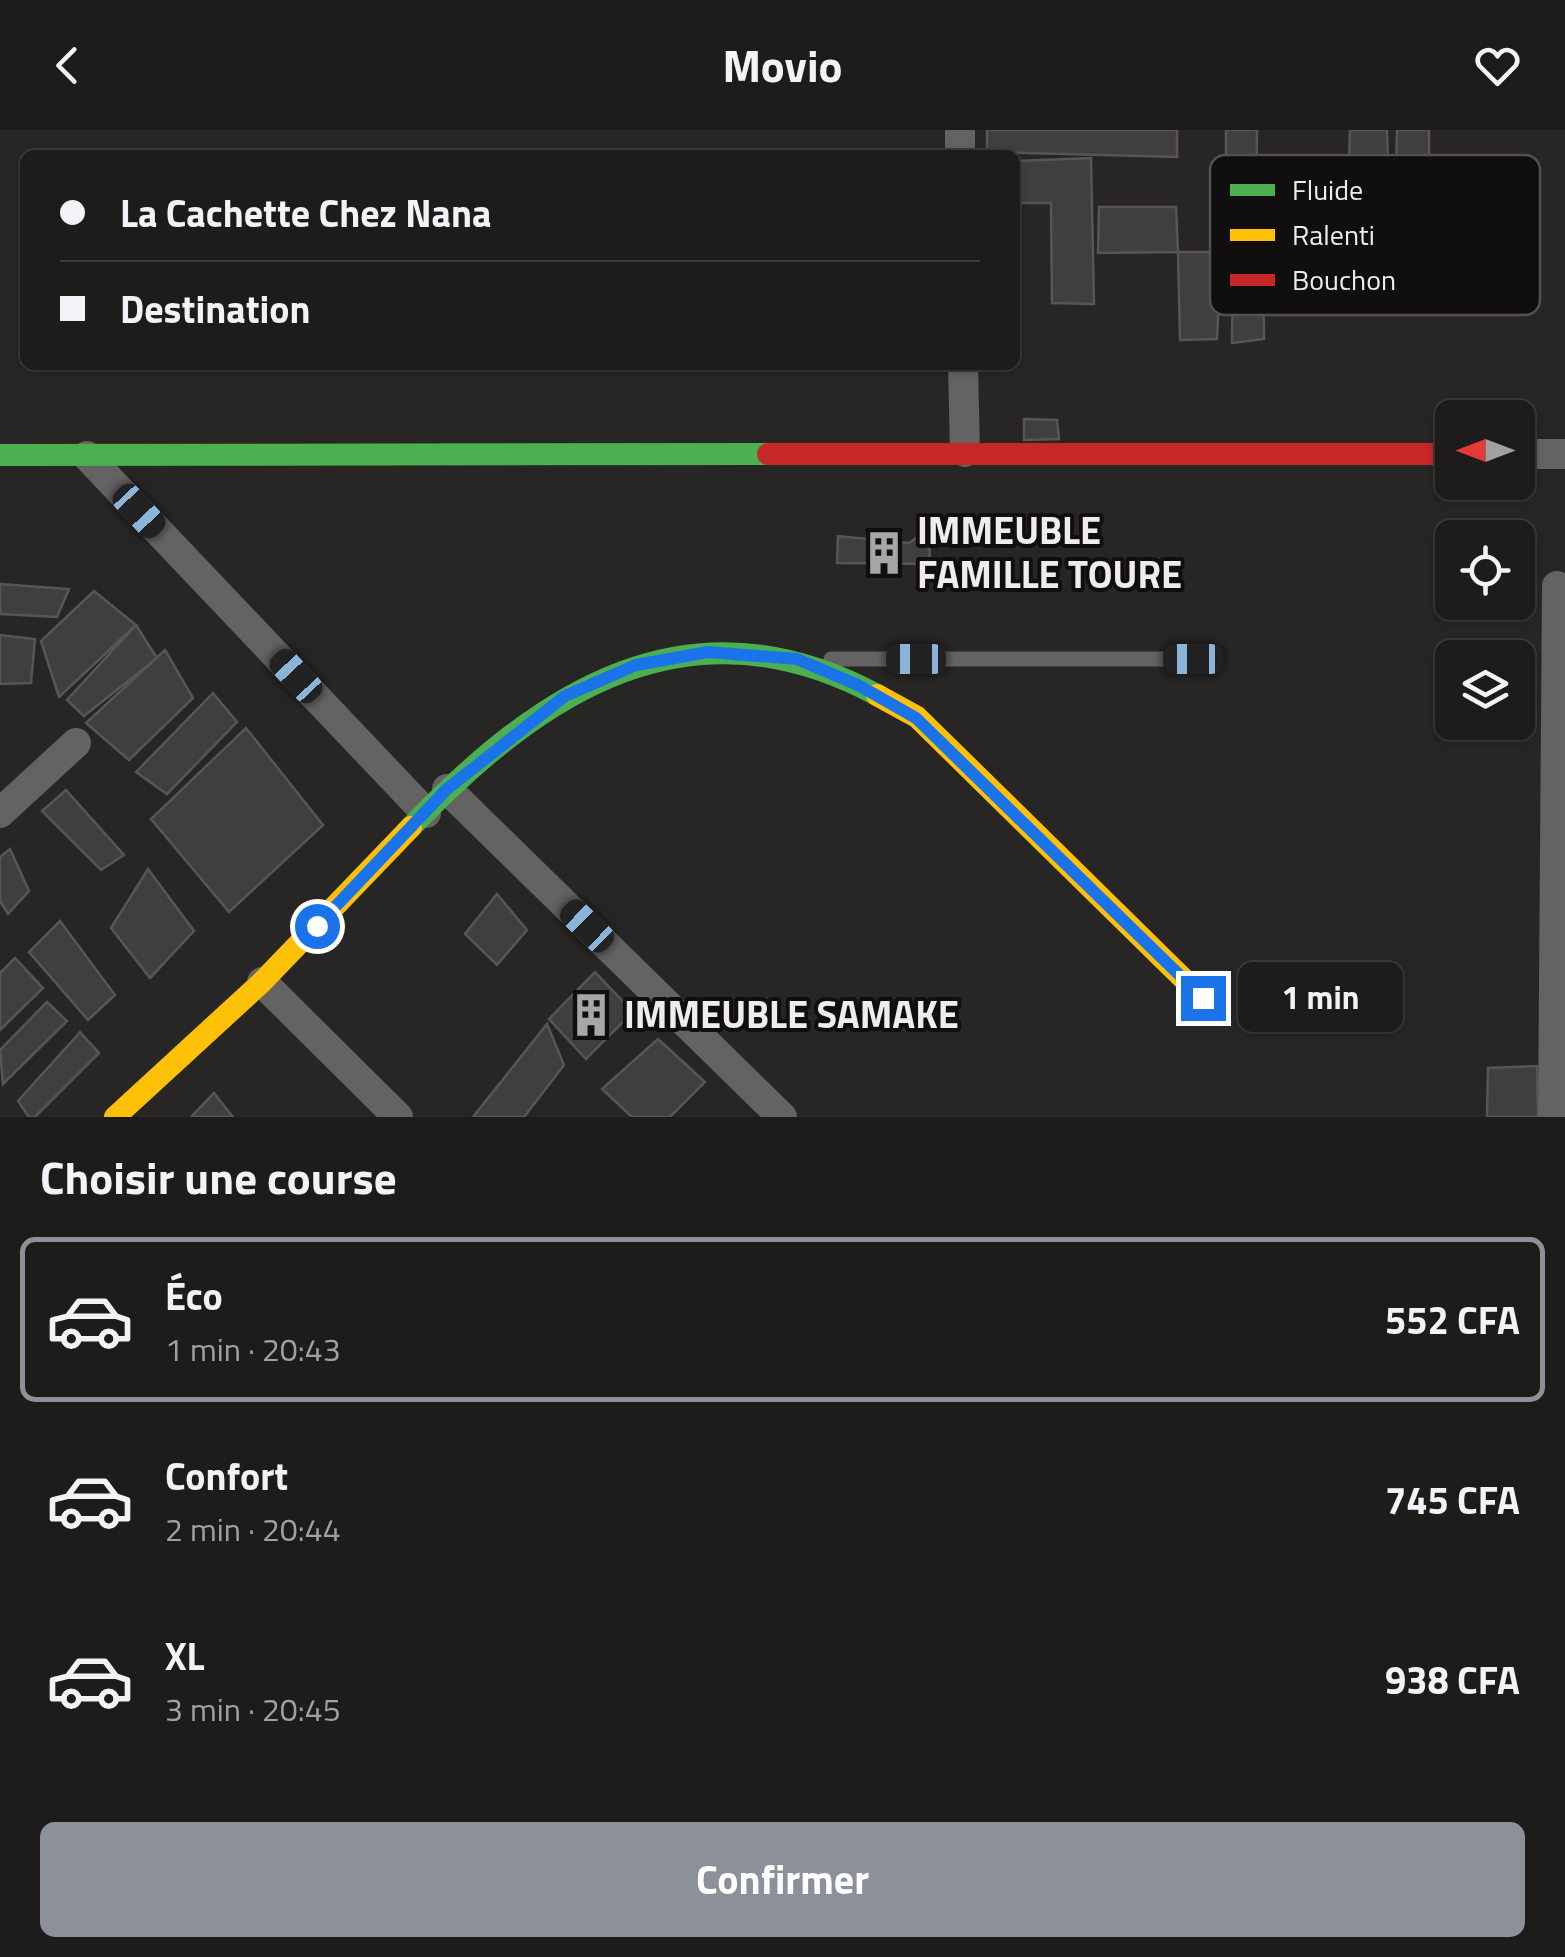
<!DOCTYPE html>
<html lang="fr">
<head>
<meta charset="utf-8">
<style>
	:root { --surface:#1e1c1b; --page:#262524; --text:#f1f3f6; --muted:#a1a1a3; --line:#3c3a3a; --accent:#8c9099 }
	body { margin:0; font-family:"Titillium Web",sans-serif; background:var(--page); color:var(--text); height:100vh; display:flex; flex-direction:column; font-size:38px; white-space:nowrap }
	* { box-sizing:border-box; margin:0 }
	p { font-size:32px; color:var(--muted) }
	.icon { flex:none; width:55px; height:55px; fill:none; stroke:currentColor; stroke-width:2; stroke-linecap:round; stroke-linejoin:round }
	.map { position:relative; height:987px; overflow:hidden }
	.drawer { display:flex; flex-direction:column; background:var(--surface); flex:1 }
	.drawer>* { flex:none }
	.guide { position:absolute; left:20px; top:20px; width:1000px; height:220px; border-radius:15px; box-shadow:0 2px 8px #0004,0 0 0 2px var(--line); display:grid; align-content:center; height:220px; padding:0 40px; background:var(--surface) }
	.needle { width:65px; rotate:270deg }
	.tools { position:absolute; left:1435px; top:270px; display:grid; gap:20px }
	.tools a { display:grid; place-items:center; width:100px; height:100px; border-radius:15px; background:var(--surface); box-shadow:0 2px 8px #0004,0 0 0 2px var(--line); font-size:50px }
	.end { position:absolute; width:45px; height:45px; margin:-22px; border:12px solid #1a73e8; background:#fff; box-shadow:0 0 0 5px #fff }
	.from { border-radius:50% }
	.bubble { position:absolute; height:70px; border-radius:15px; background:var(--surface); box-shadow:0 2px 8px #0004,0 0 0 2px var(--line); font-size:32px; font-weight:700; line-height:70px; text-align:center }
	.car { position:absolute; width:30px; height:60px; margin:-30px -15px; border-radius:12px; box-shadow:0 0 8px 2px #0007; background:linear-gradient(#222 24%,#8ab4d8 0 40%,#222 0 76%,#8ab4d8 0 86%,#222 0) }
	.guide b { display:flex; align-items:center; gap:35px; height:95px; font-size:38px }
	.guide b+b { border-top:2px solid var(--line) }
	.guide i { width:25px; height:25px; background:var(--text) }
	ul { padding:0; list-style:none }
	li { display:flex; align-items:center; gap:30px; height:165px; margin:0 20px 15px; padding:0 20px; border:5px solid transparent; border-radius:15px }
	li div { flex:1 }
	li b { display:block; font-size:38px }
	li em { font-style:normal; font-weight:700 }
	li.on { border-color:var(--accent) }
	li>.icon { width:90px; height:90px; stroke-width:1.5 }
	h2 { padding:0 40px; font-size:45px; line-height:120px }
	.primary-button { display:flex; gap:20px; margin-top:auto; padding:20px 40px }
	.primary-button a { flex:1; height:115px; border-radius:15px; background:var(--accent); color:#fff; font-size:40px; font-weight:700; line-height:115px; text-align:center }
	header { display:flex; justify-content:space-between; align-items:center; height:130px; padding:0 40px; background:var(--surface); font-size:45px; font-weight:700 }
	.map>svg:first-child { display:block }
	.building { fill:#403f3d; stroke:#575654; stroke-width:2.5 }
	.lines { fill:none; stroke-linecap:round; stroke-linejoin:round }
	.lane { stroke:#646262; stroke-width:15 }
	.street { stroke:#646262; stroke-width:30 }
	.fast { stroke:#4caf50; stroke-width:22 }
	.slow { stroke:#ffc107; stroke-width:22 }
	.jam { stroke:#c62828; stroke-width:22 }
	.route { stroke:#1a73e8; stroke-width:12 }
	.labels { text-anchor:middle; stroke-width:8; stroke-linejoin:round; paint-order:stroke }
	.poi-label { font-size:38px; font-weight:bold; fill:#efedec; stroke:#100e0e; text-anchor:start }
	.key { fill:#100e0e; stroke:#535151; stroke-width:2.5 }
	.key-label { font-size:28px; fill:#efedec }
</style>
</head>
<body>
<header><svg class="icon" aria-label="back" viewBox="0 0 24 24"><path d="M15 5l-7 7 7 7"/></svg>Movio<svg class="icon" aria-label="heart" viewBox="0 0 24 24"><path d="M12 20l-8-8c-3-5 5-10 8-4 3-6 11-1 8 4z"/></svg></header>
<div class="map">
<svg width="1565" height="987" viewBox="0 0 1565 987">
	<rect width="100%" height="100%" fill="#282624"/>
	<!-- building -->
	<path class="building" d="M987,0H1177V27L987,22Z
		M1226,0H1257L1256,95H1226Z
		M1350,0H1387L1388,32L1349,34Z
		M1397,0H1429V33L1396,35Z
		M1091,28L1094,174L1052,173L1051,73H1015V31Z
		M1099,77H1176L1178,122L1098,123Z
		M1263,120L1264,209L1232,213L1233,124Z
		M1178,122H1221L1217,209L1180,210Z
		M1024,289L1057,290L1059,309L1024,310Z
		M929,399L930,434L837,433L838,406L909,413Z
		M0,454L69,459L57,487L0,484Z
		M94,461L136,495L59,567L41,511Z
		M136,495L157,528L84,586L67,570Z
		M0,505L35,509L31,553L0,554Z
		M165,520L193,568L129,630L86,593Z
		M213,563L237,592L167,664L136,642Z
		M246,598L323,695L229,782L151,689Z
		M66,660L124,725L101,740L42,681Z
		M10,719L29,761L8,784L0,771V727Z
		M148,739L194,801L150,848L111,798Z
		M497,764L527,800L497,835L465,804Z
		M60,791L115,865L88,890L29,822Z
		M15,828L43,858L0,900V843Z
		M595,842L633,882L586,929L549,889Z
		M47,872L67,891L3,954L0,920Z
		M547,894L564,935L524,987H473Z
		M80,902L99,923L35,987H29L18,971Z
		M658,909L705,952L670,987H632L602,959Z
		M1537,936L1538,987H1487L1488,938Z
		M214,963L233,987H191Z"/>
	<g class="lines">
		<!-- lane -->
		<path class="lane" d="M831,529H1193"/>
		<!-- street -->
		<path class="street" d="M960,0V25
			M963,235L965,322
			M1518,324H1565
			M87,326L426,683
			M447,659L782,987
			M0,683L76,613
			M262,852L398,987
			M1553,987L1557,456"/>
		<!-- fast -->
		<path class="fast" d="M0,325L768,324
			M411,697C542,560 690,464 877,565"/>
		<!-- slow -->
		<path class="slow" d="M877,565L917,587L1203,868
			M115,987L262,852L411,697"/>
		<!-- jam -->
		<path class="jam" d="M768,324H1452"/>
	</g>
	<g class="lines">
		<!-- route -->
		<path class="route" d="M317,796L447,659L565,566L636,535L708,522L797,529L858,555L916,588L1203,868"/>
	</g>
	<!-- icons -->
	<defs>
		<g id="building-bare" transform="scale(3.45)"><path d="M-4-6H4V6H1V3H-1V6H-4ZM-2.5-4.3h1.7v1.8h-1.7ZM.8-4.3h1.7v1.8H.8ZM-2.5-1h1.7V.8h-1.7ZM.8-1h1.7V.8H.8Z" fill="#a9a7a6" stroke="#100e0e" stroke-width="2.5" paint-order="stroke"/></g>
	</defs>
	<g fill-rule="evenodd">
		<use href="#building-bare" x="884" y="423"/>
		<use href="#building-bare" x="591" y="885"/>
	</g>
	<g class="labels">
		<!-- poi labels -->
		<g class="poi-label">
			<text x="917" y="414">IMMEUBLE<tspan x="917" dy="44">FAMILLE TOURE</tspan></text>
			<text x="624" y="898">IMMEUBLE SAMAKE</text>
		</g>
	</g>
	<!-- legend -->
	<rect x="1210" y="25" width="330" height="160" rx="15" class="key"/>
	<rect x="1230" y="54" width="45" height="12" fill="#4caf50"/>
	<rect x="1230" y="99" width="45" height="12" fill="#ffc107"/>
	<rect x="1230" y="144" width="45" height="12" fill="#c62828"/>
	<g class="key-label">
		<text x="1292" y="70">Fluide</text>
		<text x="1292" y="115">Ralenti</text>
		<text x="1292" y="160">Bouchon</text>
	</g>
</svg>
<div class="tools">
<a><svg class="needle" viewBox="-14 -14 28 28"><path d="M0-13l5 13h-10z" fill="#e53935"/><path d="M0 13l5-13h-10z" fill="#a1a1a3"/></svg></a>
<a><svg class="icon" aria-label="locate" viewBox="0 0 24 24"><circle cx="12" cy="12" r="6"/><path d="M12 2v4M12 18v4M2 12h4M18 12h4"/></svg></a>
<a><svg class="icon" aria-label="layers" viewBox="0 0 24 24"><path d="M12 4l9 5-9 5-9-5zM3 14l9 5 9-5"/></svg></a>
</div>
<i class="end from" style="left:317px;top:796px"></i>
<i class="end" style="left:1203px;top:868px"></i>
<div class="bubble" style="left:1238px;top:832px;width:165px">1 min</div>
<i class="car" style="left:139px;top:381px;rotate:137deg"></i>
<i class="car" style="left:916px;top:529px;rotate:270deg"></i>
<i class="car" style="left:1193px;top:529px;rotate:270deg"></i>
<i class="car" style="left:296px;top:546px;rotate:317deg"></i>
<i class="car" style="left:587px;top:796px;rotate:314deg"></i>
<div class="guide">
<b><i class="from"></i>La Cachette Chez Nana</b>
<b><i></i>Destination</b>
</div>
</div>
<section class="drawer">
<h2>Choisir une course</h2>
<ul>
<li class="on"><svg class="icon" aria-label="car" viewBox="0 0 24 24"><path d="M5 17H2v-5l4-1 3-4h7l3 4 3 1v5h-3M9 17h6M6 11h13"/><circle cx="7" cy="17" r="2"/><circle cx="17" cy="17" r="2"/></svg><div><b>Éco</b><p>1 min · 20:43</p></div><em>552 CFA</em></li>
<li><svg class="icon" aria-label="car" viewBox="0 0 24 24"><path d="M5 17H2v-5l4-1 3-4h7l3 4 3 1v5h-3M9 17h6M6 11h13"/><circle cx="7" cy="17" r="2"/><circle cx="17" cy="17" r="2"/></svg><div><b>Confort</b><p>2 min · 20:44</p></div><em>745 CFA</em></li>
<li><svg class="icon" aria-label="car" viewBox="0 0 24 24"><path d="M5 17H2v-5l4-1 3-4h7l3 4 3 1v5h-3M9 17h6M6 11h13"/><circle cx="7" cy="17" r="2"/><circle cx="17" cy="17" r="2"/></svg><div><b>XL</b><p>3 min · 20:45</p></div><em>938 CFA</em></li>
</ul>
<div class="primary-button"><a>Confirmer</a></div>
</section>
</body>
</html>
